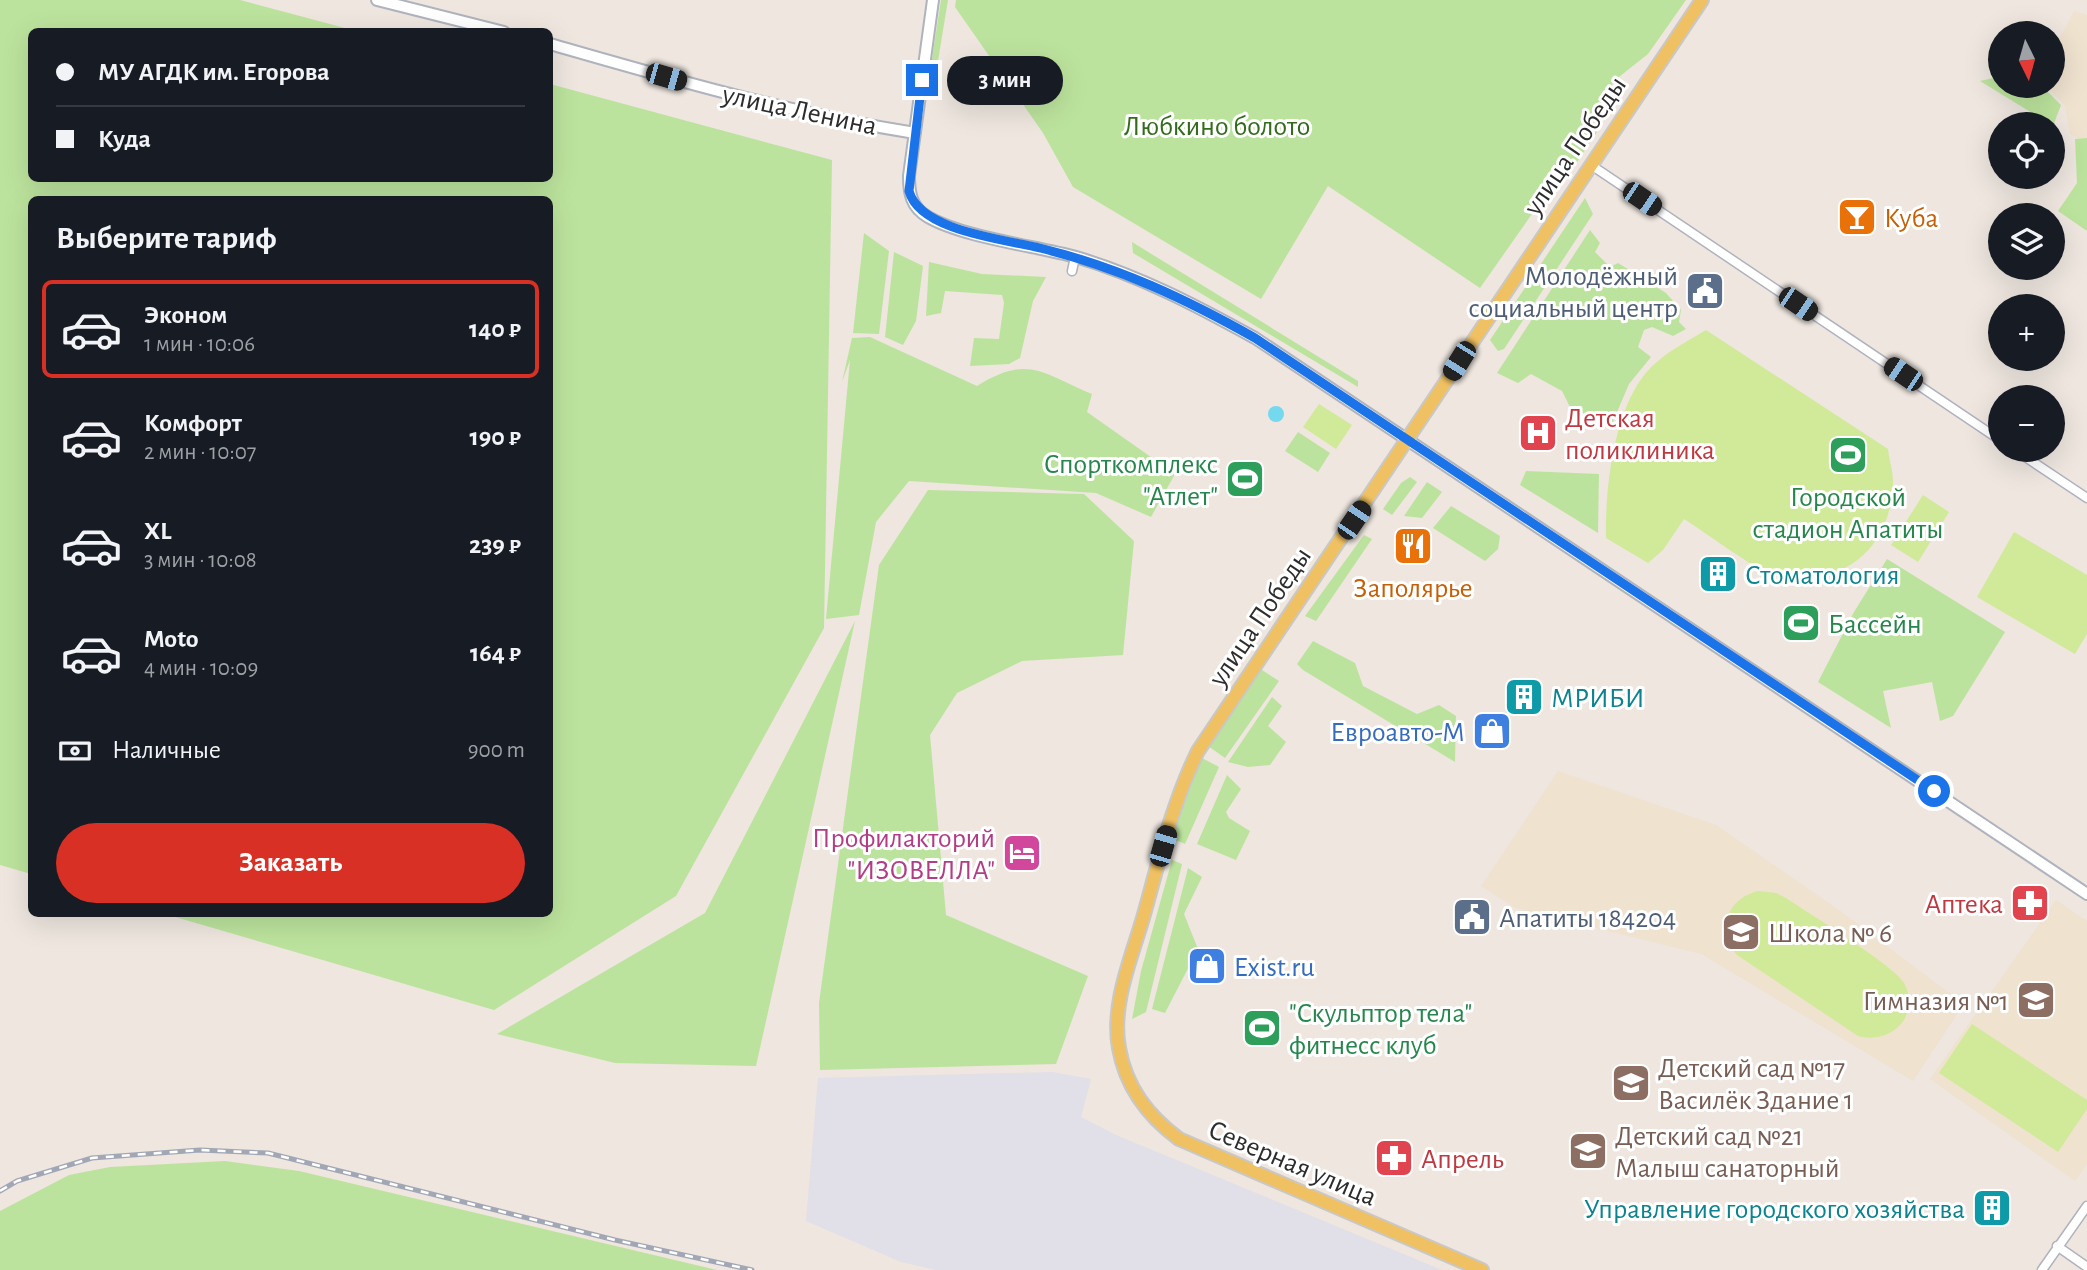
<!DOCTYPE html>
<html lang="ru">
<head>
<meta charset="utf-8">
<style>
	:root { --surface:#171b24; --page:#242831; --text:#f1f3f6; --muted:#9ea1a6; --line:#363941; --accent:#d93025 }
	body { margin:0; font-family:"Alegreya Sans",sans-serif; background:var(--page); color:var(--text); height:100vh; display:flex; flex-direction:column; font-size:26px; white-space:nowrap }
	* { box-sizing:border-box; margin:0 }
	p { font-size:23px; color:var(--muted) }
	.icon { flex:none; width:38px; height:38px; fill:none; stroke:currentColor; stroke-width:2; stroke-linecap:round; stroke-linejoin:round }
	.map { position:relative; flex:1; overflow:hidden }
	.details { position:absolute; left:28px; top:196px; width:525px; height:721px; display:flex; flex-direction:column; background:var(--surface); border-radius:10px; box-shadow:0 7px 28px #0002 }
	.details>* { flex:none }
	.guide { position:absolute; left:28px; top:28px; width:525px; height:154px; border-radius:10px; box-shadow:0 7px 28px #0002; display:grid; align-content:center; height:154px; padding:0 28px; background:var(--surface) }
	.needle { width:46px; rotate:175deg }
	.buttons { position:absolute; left:1988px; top:21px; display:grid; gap:14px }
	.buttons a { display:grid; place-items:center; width:77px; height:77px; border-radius:50%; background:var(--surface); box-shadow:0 7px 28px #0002; font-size:35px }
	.end { position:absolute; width:32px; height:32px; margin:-16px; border:9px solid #1a73e8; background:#fff; box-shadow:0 0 0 4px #fff }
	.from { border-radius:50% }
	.bubble { position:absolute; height:49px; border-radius:24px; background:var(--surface); box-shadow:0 7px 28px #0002; font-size:23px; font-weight:700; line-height:49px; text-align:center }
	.car { position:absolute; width:21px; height:42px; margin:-21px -10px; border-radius:9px; box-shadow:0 0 5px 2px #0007; background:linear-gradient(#222 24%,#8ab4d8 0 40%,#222 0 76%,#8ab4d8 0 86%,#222 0) }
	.guide b { display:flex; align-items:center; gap:24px; height:66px; font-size:26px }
	.guide b+b { border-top:2px solid var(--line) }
	.guide i { width:18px; height:18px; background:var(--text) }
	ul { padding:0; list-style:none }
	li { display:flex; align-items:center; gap:21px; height:98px; margin:0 14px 10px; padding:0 14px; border:4px solid transparent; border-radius:10px }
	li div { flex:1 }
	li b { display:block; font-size:26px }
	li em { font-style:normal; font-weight:700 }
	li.selected { border-color:var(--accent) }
	li>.icon { width:63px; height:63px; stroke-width:1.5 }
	h2 { padding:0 28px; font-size:32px; line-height:84px }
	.pay { display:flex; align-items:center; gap:18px; height:77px; padding:0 28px; font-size:26px }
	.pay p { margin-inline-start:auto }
	.cta { display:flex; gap:14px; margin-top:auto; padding:14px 28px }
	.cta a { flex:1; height:80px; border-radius:42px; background:var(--accent); color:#fff; font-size:28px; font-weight:700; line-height:80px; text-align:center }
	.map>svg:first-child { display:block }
	.industrial { fill:#e1dfe7 }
	.education { fill:#efe2cf }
	.green { fill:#bce39d }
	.pitch { fill:#d0ea99 }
	.water { fill:#74d9ee }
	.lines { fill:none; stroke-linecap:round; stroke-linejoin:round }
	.minor-casing { stroke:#afb3bd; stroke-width:11 }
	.tertiary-casing { stroke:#afb3bd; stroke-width:14 }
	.primary-casing { stroke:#c8c8c8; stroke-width:16 }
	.minor { stroke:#fff; stroke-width:8 }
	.tertiary { stroke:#fff; stroke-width:10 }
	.primary { stroke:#f0c162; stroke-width:12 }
	.rail-casing { stroke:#a2a7b6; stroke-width:5 }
	.rail { stroke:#fff; stroke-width:2.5; stroke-dasharray:8; stroke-linecap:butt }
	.route { stroke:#1a73e8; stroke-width:9 }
	.labels { text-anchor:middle; stroke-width:6; stroke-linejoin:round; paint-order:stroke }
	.street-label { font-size:28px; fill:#2d2d2d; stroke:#fff }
	.park-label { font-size:28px; fill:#346b1c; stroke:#fff }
	.food-label { font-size:28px; fill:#c56008; stroke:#fff; text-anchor:start }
	.service-label { font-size:28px; fill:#4e5e75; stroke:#fff; text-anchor:end }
	.health-label { font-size:28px; fill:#be3a42; stroke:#fff; text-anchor:start }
	.leisure-label { font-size:28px; fill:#27864d; stroke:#fff; text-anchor:start }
	.culture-label { font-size:28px; fill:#0d838f; stroke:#fff; text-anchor:start }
	.shop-label { font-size:28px; fill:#366cbe; stroke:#fff; text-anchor:end }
	.hotel-label { font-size:28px; fill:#b23c85; stroke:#fff; text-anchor:end }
	.education-label { font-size:28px; fill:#785e54; stroke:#fff; text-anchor:start }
</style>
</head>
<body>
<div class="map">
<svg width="2087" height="1270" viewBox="0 0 2087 1270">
	<rect width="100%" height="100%" fill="#eee6df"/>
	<!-- industrial -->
	<path class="industrial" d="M1052,1072L1091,1079L1081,1117L1116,1135L1442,1270H936L901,1262L806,1221L818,1078Z"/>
	<!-- education -->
	<path class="education" d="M2074,11L2087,15V143L2070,134L2065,106L2046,86H2053V51Z
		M1558,771L1716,825L1839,910L1964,1004L1913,1081L1701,954L1515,908L1481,886Z
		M2056,900L2087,921V1164L2075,1181L1930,1079Z"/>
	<!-- green -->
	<path class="green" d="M0,0H240L356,31L32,32V178H550V84L832,160L824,628L676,896L494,1010L165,914H550V200H32L31,874L0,865Z
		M941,0H948L932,97L926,98Z
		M956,0H1686L1648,54L1615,80L1605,96L1601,126L1573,168L1539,204L1480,288L1328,186L1261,299L1073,187L1043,133L955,7Z
		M1993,78H2000V86H2042L2061,105L2053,126L1980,81Z
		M2087,138V231L2058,211L2077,183L2075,139Z
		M1585,198L1593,214L1504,349L1498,351L1490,340Z
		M1590,230L1600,243L1595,252L1610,267L1618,263L1666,293L1681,310L1679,322L1686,329L1673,336L1652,327L1644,330L1638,347L1651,357L1629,384L1611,426L1570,407L1562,391L1531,374L1518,383L1497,373Z
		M864,233L889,251L879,334L853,333Z
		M1132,242L1358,381V387L1133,253Z
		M894,252L923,266L916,321L903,345L885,337Z
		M929,262L982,274L1046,277L1033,301L1020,358L1009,364L970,366L974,338L999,339L1004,303L1002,295L945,291L941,313L926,316Z
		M870,337L977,386C1028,354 1042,373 1092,394L1087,412L1175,474L1151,517L1096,493L909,481L876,522L859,615L826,619L850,360L842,382L852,338Z
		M1298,432L1330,453L1318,472L1285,451Z
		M1526,471L1599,474L1598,533L1520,485Z
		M1410,477L1417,482L1392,515L1383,509L1401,483Z
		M1427,482L1442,492L1422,518L1404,516Z
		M928,490L1084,494L1134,541L1123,655L1022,661L957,693L930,735L946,915L1088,976L1056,1064L820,1070L819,1003L879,565Z
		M1451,506L1500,536L1498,549L1485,561L1433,528Z
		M1364,535L1372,539L1316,621L1305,616Z
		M1887,559L2005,632L1953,716L1940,721L1932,682L1883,691L1891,728L1818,682L1854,612Z
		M855,621L756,1066L615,1063L497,1034L705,913Z
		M1313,641L1355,663L1363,686L1417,714L1439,705L1456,716L1455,762L1303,670L1297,664Z
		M1259,668L1279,681L1225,758L1208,746Z
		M1272,697L1282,706L1268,726L1286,742L1270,765L1248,767L1228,762Z
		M1202,758L1219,767L1185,844L1171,838Z
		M1227,775L1241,789L1226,812L1229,818L1250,831L1236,860L1197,844Z
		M1172,860L1182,864L1146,1012L1132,1019L1141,971Z
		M1188,868L1202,877L1184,914L1198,949L1165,1013L1152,1009Z
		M225,1161L299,1171L717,1270H0V1211L69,1175L110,1167Z"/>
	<!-- pitch -->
	<path class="pitch" d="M1706,330L1888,449C1889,459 1893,471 1893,481C1892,550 1841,589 1775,576C1760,573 1702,530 1684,519L1663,550L1648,563L1606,538C1605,491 1613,417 1642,378C1658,356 1683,344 1706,330Z
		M1319,404L1352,425L1336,449L1303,427Z
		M1923,495L1949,512L1918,562L1891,545Z
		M2014,532L2087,575V634L2075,654L1977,597Z
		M1758,891L1776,893L1786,898C1808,913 1895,966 1904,983C1922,1016 1890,1045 1858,1036L1737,955C1716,931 1726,899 1758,891Z
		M1972,1024L2087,1100V1109L2058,1152L1939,1073Z"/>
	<!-- water -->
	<path class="water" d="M1268 414a8 8 0 1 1 16 0a8 8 0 1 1-16 0Z"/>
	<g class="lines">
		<!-- minor casing -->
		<g class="minor-casing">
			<path id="minor" d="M1591,165L2000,440
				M1072,271L1075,257
				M2015,450L2087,498
				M2057,1246L2087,1267
				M2042,1270L2087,1206"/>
		</g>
		<!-- tertiary casing -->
		<g class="tertiary-casing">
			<path id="tertiary" d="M377,0L504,32
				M933,0L909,176C909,193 911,207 928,217C962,237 1035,246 1076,257C1140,276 1197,306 1255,338L2087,894
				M550,44C672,79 788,113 915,133"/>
		</g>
		<!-- primary casing -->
		<g class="primary-casing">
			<path id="primary" d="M1482,1270L1179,1139C1148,1116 1126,1088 1119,1048C1111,1005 1131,959 1143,918C1159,861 1172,804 1198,751L1702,0"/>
		</g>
		<!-- minor -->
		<use href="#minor" class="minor"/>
		<!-- tertiary -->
		<use href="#tertiary" class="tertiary"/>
		<!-- primary -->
		<use href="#primary" class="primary"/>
		<!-- rail casing -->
		<g class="rail-casing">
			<path id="rail" d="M0,1191L17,1181L92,1158L200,1150L268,1153L615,1240L752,1270"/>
		</g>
		<!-- rail -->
		<use href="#rail" class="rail"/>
	</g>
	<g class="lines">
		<!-- route -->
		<path class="route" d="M922,80L909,191C920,231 1003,239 1040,248C1118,267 1186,299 1255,338L1934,791"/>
	</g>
	<!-- icons -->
	<defs>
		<g id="bar-square" transform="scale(2.0125)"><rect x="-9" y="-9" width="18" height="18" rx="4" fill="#e8710a" stroke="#fff"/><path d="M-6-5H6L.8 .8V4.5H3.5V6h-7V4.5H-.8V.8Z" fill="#fff"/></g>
		<g id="civic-square" transform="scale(2.0125)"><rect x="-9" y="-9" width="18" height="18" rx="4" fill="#5c6f8a" stroke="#fff"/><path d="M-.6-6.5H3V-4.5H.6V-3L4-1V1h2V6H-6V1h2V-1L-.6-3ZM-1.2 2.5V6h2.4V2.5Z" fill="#fff"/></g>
		<g id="hospital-square" transform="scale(2.0125)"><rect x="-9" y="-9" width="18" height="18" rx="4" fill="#e0444e" stroke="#fff"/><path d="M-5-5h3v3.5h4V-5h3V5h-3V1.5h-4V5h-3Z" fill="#fff"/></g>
		<g id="stadium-square" transform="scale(2.0125)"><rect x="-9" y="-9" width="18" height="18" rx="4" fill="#2e9e5b" stroke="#fff"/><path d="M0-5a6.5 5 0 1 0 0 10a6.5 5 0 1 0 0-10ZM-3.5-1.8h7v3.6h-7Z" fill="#fff"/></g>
		<g id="restaurant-square" transform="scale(2.0125)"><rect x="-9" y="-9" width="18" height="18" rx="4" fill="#e8710a" stroke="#fff"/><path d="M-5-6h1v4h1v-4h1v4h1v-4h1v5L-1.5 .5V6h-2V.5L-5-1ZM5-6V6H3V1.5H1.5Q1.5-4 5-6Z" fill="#fff"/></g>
		<g id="building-square" transform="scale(2.0125)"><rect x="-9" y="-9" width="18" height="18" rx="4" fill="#0f9aa8" stroke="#fff"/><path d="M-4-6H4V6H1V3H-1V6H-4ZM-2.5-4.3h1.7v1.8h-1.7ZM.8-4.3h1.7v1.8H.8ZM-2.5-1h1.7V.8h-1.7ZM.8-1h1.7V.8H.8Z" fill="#fff"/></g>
		<g id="shop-square" transform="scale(2.0125)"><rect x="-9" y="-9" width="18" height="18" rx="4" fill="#3f7fe0" stroke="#fff"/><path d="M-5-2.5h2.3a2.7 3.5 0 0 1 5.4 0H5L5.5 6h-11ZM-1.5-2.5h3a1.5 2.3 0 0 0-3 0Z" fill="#fff"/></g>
		<g id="hotel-square" transform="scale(2.0125)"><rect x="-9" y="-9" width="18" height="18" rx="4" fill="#d1479c" stroke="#fff"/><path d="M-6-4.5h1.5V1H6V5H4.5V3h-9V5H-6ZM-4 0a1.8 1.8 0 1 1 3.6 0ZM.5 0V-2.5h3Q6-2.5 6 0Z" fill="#fff"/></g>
		<g id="pharmacy-square" transform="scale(2.0125)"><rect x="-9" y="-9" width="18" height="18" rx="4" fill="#e0444e" stroke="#fff"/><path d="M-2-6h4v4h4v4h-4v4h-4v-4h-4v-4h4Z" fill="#fff"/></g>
		<g id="school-square" transform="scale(2.0125)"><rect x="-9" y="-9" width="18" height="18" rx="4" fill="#8d6e63" stroke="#fff"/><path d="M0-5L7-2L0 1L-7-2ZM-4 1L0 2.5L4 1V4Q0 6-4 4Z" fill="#fff"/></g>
	</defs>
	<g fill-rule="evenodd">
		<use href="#bar-square" x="1857" y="217"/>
		<use href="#civic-square" x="1705" y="291"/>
		<use href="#hospital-square" x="1538" y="433"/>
		<use href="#stadium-square" x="1848" y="455"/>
		<use href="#stadium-square" x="1245" y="479"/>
		<use href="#restaurant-square" x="1413" y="546"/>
		<use href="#building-square" x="1718" y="574"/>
		<use href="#stadium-square" x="1801" y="623"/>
		<use href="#building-square" x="1524" y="697"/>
		<use href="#shop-square" x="1492" y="731"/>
		<use href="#hotel-square" x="1022" y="853"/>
		<use href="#pharmacy-square" x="2030" y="903"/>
		<use href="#civic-square" x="1472" y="917"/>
		<use href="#school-square" x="1741" y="932"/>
		<use href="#shop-square" x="1207" y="966"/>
		<use href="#school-square" x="2036" y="1000"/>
		<use href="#stadium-square" x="1262" y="1028"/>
		<use href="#school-square" x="1631" y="1083"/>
		<use href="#school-square" x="1588" y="1151"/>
		<use href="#pharmacy-square" x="1394" y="1158"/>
		<use href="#building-square" x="1992" y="1208"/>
	</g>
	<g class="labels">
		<!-- street labels -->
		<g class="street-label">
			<text transform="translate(800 109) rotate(12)" y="10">улица Ленина</text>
			<text transform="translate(1574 145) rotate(-56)" y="10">улица Победы</text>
			<text transform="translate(1259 616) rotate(-56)" y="10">улица Победы</text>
			<text transform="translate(1293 1162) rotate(23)" y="10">Северная улица</text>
		</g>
		<!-- park labels -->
		<g class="park-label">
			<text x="1217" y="135">Любкино болото</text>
		</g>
		<!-- food labels -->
		<g class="food-label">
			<text x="1884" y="227">Куба</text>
			<text x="1413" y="597" text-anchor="middle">Заполярье</text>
		</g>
		<!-- service labels -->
		<g class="service-label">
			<text x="1678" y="285">Молодёжный<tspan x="1678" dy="32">социальный центр</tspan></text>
			<text x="1499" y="927" text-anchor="start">Апатиты 184204</text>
		</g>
		<!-- health labels -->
		<g class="health-label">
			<text x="1565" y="427">Детская<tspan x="1565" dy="32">поликлиника</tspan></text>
			<text x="2003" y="913" text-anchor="end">Аптека</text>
			<text x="1421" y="1168">Апрель</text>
		</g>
		<!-- leisure labels -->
		<g class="leisure-label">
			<text x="1218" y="473" text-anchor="end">Спорткомплекс<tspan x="1218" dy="32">"Атлет"</tspan></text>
			<text x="1848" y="506" text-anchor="middle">Городской<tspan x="1848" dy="32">стадион Апатиты</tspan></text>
			<text x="1828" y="633">Бассейн</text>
			<text x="1289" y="1022">"Скульптор тела"<tspan x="1289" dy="32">фитнесс клуб</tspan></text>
		</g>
		<!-- culture labels -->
		<g class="culture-label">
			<text x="1745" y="584">Стоматология</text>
			<text x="1551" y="707">МРИБИ</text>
			<text x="1965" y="1218" text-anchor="end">Управление городского хозяйства</text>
		</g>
		<!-- shop labels -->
		<g class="shop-label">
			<text x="1465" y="741">Евроавто-М</text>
			<text x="1234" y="976" text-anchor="start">Exist.ru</text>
		</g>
		<!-- hotel labels -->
		<g class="hotel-label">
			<text x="995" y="847">Профилакторий<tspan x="995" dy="32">"ИЗОВЕЛЛА"</tspan></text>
		</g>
		<!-- education labels -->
		<g class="education-label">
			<text x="1768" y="942">Школа № 6</text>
			<text x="2009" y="1010" text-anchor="end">Гимназия №1</text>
			<text x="1658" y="1077">Детский сад №17<tspan x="1658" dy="32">Василёк Здание 1</tspan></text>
			<text x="1615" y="1145">Детский сад №21<tspan x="1615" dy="32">Малыш санаторный</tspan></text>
		</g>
	</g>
</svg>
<div class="buttons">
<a><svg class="needle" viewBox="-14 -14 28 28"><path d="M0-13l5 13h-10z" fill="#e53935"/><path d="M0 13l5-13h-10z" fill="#9ea1a6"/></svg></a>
<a><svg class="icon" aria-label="locate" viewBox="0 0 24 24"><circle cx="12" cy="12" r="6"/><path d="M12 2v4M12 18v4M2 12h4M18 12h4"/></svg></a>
<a><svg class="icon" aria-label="layers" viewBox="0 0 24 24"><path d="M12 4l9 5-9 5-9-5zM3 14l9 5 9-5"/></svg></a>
<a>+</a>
<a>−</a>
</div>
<i class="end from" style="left:1934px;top:791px"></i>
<i class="end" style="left:922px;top:80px"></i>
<div class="bubble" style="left:947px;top:56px;width:116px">3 мин</div>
<i class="car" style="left:666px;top:77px;rotate:106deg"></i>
<i class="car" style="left:1642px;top:199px;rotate:124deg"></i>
<i class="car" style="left:1798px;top:304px;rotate:124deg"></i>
<i class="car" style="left:1459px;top:361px;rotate:212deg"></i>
<i class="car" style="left:1903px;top:374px;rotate:304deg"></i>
<i class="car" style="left:1354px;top:520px;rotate:34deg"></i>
<i class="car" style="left:1163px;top:846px;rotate:16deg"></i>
<div class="guide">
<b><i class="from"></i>МУ АГДК им. Егорова</b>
<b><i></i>Куда</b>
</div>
<section class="details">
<h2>Выберите тариф</h2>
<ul>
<li class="selected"><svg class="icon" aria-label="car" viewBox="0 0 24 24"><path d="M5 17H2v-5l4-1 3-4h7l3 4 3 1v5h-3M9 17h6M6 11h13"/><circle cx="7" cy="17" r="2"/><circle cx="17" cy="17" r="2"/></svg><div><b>Эконом</b><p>1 мин · 10:06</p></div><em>140 ₽</em></li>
<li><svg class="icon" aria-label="car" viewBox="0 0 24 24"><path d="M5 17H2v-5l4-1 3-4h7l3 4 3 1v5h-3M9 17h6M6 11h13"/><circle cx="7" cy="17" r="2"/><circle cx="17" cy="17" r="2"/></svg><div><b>Комфорт</b><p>2 мин · 10:07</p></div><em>190 ₽</em></li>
<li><svg class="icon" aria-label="car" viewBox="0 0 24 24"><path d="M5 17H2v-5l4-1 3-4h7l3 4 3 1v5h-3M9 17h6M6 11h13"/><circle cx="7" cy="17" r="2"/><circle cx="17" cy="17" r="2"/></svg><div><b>XL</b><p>3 мин · 10:08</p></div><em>239 ₽</em></li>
<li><svg class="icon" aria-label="car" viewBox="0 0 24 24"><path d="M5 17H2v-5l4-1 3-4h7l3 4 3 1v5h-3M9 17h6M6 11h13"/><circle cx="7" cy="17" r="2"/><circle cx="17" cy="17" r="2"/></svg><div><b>Moto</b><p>4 мин · 10:09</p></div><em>164 ₽</em></li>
</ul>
<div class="pay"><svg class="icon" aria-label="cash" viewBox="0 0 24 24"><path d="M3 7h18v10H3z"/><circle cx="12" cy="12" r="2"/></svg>Наличные<p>900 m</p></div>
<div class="cta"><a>Заказать</a></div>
</section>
</div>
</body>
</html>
